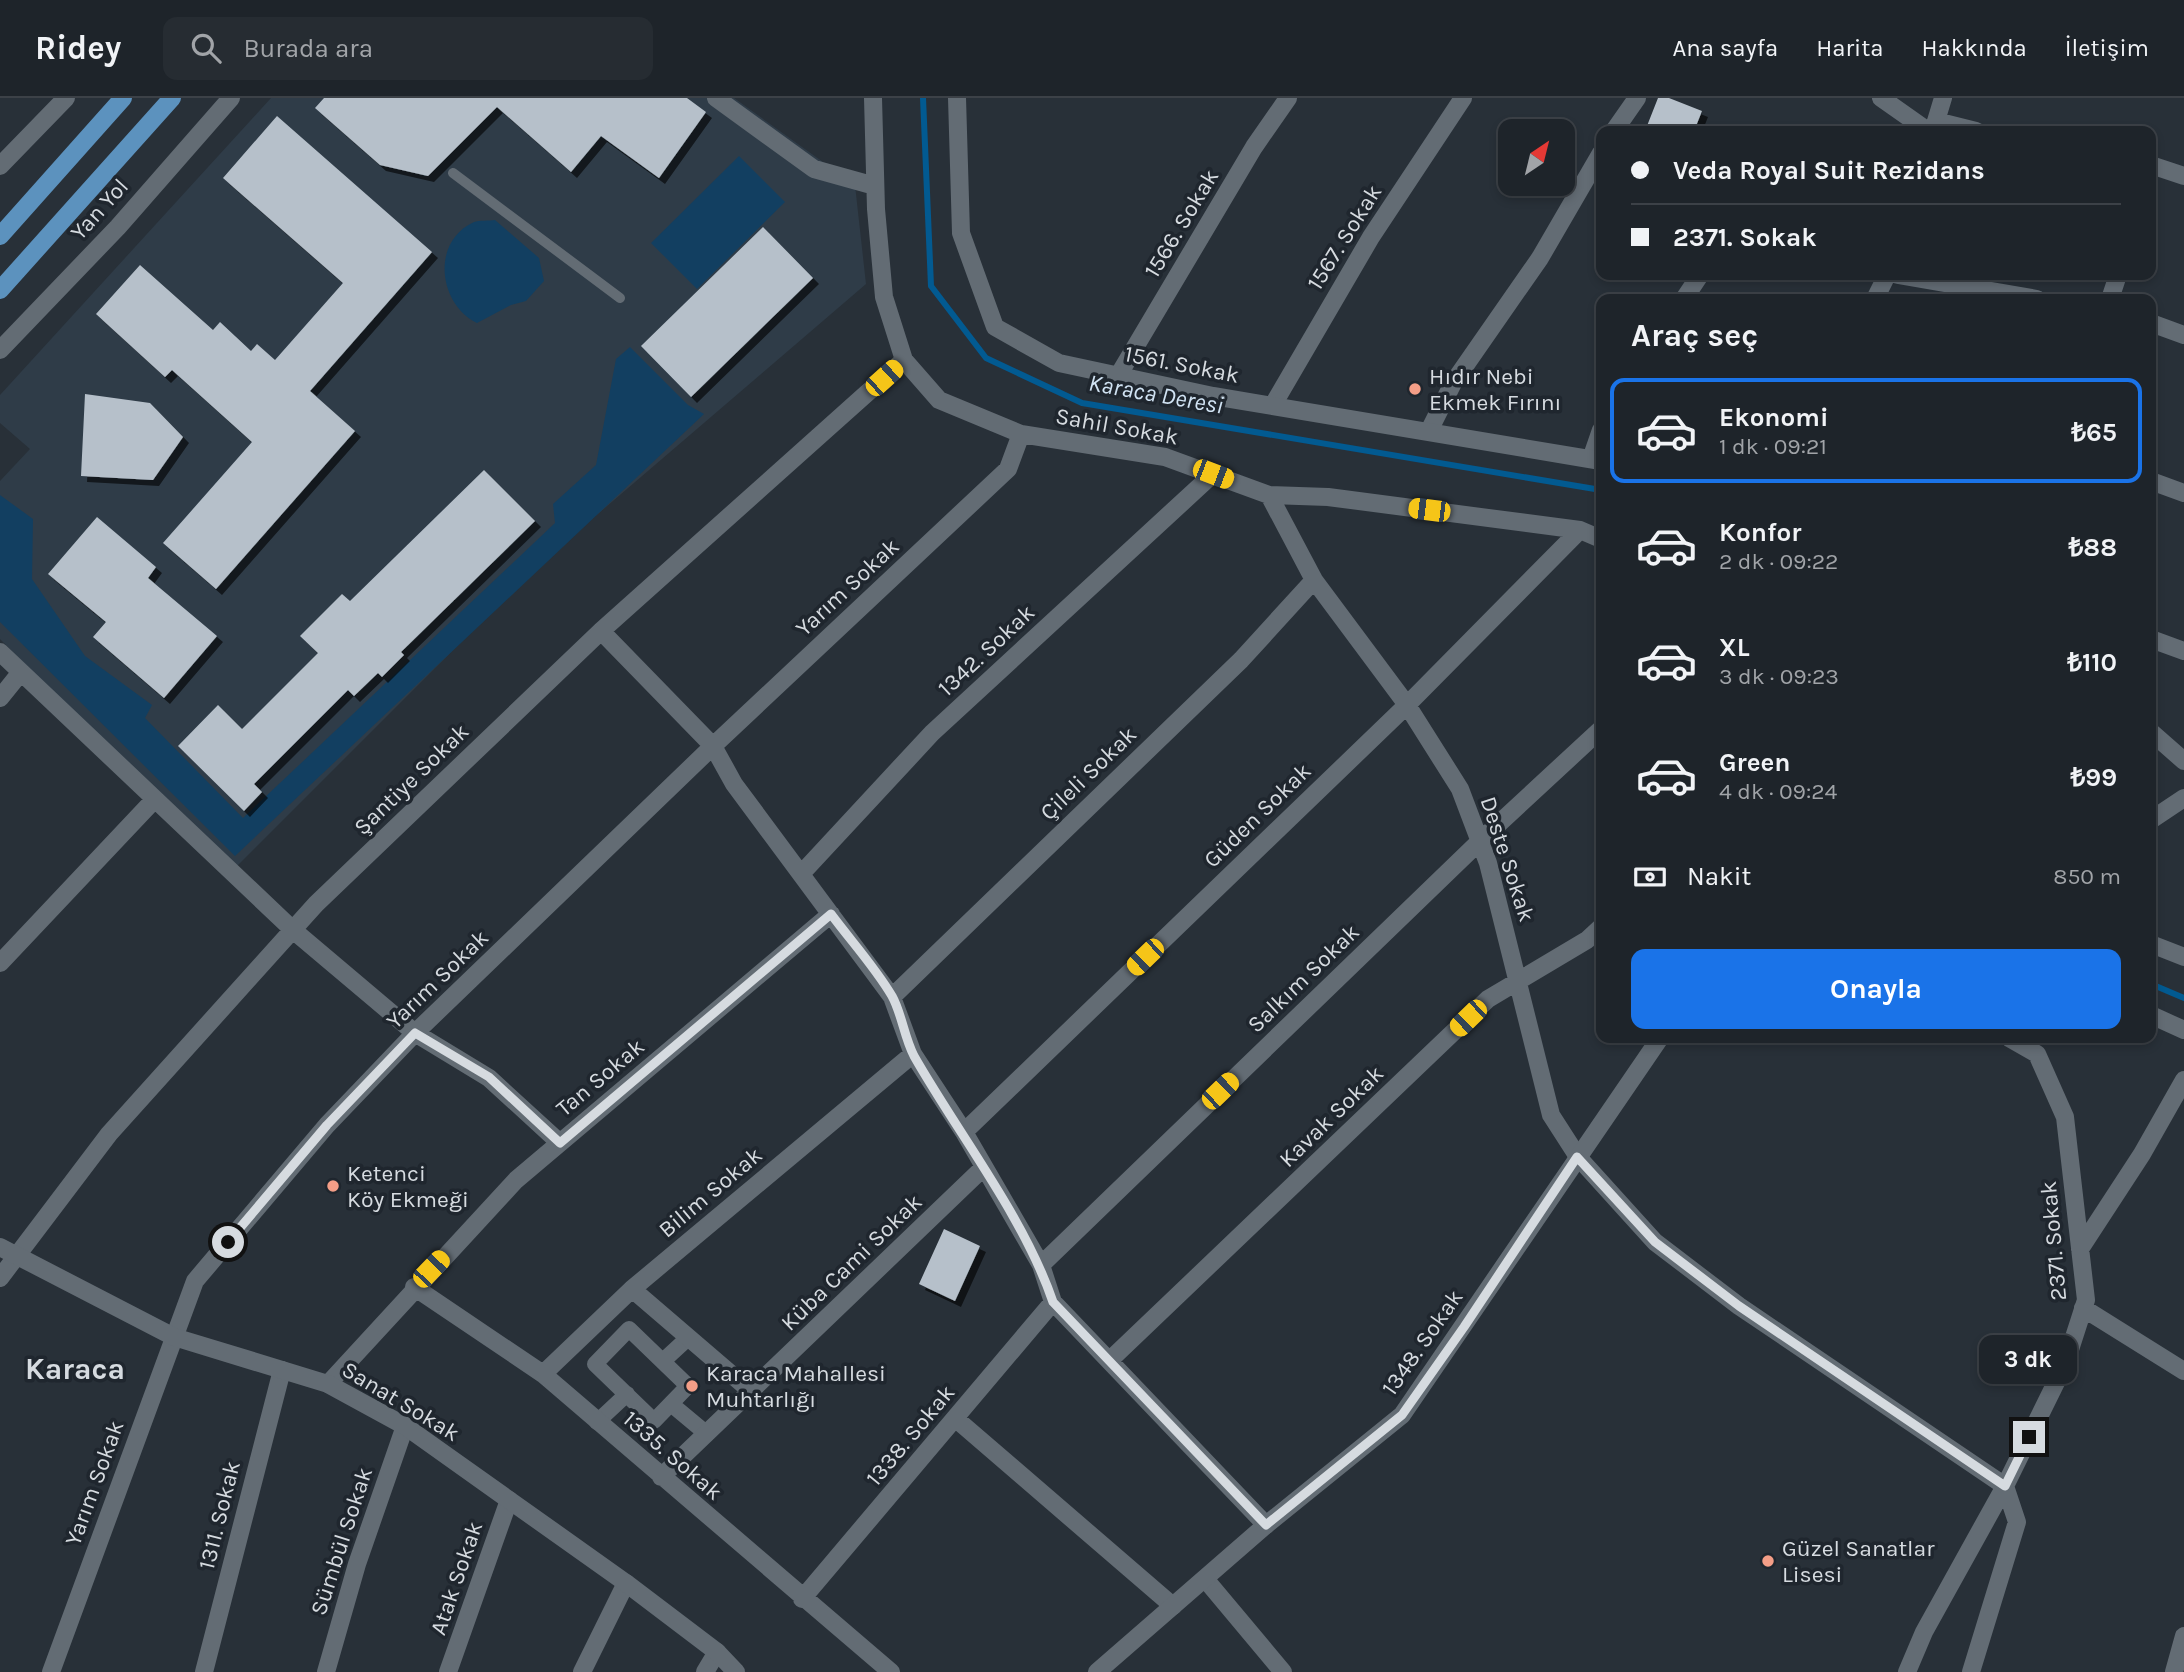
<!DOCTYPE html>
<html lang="tr">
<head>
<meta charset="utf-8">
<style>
	:root { --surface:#1e242a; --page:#262c32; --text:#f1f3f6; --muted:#a1a4a8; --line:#3c4147; --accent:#1a73e8 }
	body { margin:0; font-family:Karla,sans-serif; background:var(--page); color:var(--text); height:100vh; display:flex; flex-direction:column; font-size:26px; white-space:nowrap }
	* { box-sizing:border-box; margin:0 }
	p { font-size:23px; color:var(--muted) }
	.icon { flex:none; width:38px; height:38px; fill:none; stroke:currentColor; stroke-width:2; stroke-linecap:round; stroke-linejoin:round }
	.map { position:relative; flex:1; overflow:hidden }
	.panel { position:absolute; left:1596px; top:196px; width:560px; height:749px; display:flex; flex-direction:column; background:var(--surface); border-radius:14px; box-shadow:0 4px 10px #0003,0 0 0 2px var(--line) }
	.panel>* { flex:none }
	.guide { position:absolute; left:1596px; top:28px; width:560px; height:154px; border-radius:14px; box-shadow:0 4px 10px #0003,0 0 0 2px var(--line); display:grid; align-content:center; height:154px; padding:0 35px; background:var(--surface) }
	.needle { width:46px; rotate:35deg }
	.fabs { position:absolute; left:1498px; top:21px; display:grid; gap:14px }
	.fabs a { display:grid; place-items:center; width:77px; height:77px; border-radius:14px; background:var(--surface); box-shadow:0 4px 10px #0003,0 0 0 2px var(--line); font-size:35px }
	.end { position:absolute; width:32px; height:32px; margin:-16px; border:9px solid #d6dbe0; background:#111; box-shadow:0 0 0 4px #111 }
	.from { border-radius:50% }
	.bubble { position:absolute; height:49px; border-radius:14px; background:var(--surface); box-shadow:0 4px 10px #0003,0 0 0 2px var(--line); font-size:23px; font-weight:700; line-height:49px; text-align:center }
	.car { position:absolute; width:21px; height:42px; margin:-21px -10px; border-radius:9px; box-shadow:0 0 5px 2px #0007; background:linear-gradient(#f5c518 24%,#345 0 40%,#f5c518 0 76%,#345 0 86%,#f5c518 0) }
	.guide b { display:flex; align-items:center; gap:24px; height:66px; font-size:26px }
	.guide b+b { border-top:2px solid var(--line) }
	.guide i { width:18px; height:18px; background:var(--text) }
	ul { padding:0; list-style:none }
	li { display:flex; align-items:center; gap:21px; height:105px; margin:0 14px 10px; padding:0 21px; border:4px solid transparent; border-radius:14px }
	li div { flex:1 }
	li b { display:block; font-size:26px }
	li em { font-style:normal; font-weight:700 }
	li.current { border-color:var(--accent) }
	li>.icon { width:63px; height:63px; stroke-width:1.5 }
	h2 { padding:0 35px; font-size:32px; line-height:84px }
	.pay { display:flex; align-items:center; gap:18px; height:77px; padding:0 35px; font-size:26px }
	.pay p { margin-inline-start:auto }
	.button { display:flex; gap:14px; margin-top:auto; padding:14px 35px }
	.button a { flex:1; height:80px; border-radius:14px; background:var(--accent); color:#fff; font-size:28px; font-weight:700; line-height:80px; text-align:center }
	header { display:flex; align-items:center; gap:42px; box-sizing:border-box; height:98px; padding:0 35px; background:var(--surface); border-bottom:2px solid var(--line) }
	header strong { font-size:33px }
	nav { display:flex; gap:38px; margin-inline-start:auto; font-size:24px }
	.search { width:490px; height:63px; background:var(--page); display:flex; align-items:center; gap:18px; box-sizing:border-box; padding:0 24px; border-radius:14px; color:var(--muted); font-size:26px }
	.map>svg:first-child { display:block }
	.built { fill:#2f3c48 }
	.green { fill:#123f61 }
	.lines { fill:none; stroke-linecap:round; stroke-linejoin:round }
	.stream { stroke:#025a91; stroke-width:6 }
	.building { fill:#b6c0ca; filter:url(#shadow) }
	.service { stroke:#636c74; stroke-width:10 }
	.pedestrian { stroke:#636c74; stroke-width:16 }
	.minor { stroke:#636c74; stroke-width:18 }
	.tertiary { stroke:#636c74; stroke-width:18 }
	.primary { stroke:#5c92be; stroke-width:18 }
	.route { stroke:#d6dbe0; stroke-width:9 }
	.poi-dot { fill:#f49e87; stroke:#1f262e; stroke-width:2.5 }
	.labels { text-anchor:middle; stroke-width:7; stroke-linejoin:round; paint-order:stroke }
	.street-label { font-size:23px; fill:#d6dbe0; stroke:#1f262e }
	.poi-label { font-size:23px; fill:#d6dbe0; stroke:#1f262e; text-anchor:start }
	.water-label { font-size:24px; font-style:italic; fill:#d1e3f3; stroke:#1f262e }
	.district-label { font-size:30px; font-weight:bold; fill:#d6dbe0; stroke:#1f262e }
</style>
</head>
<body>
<header>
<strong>Ridey</strong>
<div class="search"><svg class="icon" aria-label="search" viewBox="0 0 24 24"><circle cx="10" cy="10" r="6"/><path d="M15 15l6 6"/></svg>Burada ara</div>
<nav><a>Ana sayfa</a><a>Harita</a><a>Hakkında</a><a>İletişim</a></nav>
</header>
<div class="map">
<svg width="2184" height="1574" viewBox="0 0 2184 1574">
	<defs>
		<filter id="shadow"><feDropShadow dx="6" dy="6" stdDeviation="0" flood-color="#0009"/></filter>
	</defs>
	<rect width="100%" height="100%" fill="#283038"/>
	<!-- built -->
	<path class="built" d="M271,0H734L855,87L866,186L536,469L232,773L0,541V383L30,351L0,325V297Z"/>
	<!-- green -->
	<path class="green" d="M739,58L785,104L697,191L651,145Z
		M495,122L539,160L544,183L526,203L511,207L477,225C439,207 430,144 474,124C479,122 489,123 495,122Z
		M630,249L688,307L704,316L235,758L0,524V397L33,421L32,481L85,558L152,607L145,620L243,720L555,425L553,406L596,367L616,261Z"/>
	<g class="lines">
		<!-- stream -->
		<path class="stream" d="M923,0L931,188L986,260L1082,305L1601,392
			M2151,886L2184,900"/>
	</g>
	<!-- building -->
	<path class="building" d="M324,0H687L706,14L659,80L601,38L571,74L497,9L428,78L380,67L315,10Z
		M1658,0H1669L1702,13L1694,33H1645Z
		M277,18L432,154L310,293L355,333L216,491L163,445L252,344L172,272L165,279L96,216L140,167L213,232L220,224L251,253L257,246L275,262L343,185L223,80Z
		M763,129L813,180L691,299L641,248Z
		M85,296L150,305L183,339L153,382L81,378Z
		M484,372L535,423L401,554L404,557L382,579L378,575L354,598L348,592L254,686L262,694L244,713L178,648L218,607L242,631L318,555L300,538L342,496L350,503Z
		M97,419L156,469L148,480L217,538L164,600L93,539L106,524L48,476Z
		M944,1131L980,1148L955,1203L919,1186Z"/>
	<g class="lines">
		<!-- service -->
		<path class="service" d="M453,75L620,200"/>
		<!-- pedestrian -->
		<path class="pedestrian" d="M629,1231L688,1288L654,1323L595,1266Z
			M663,1263L688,1240
			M671,1306L707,1336
			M597,1324L627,1296"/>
		<!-- minor -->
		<path class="minor" d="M716,0L814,71L875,88
			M873,0L876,111L884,199L904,262L939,302L1021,336L1165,359L1269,397L1328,399L1580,432L1601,441
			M1881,0L1928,33
			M1936,23L1976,33
			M1614,33L1637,0
			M1933,33L1943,0
			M2151,67L2184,78
			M0,68L66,0
			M1898,177L2037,201
			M1684,201L1700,177
			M1875,201L1887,177
			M2110,201L2118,177
			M2151,225L2184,237
			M0,252L118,129L231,0
			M1118,278L1254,49L1288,0
			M1273,307L1371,139L1463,0
			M1429,333L1453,285L1540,160L1601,55
			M1591,361L1601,332
			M2151,383L2184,395
			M1269,397L1314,482L1407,607L1460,691L1488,765L1551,1017L1578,1059L1655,1144L1739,1208L2005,1388L2017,1424L1971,1574
			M601,533L713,648L734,686L892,899L913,956L964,1034L1041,1167L1053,1204L1266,1427
			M2151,541L2184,553
			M0,554L293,832L415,935L489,980L560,1045
			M0,600L21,574
			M2151,634L2184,663
			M2151,722L2184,700
			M802,775L932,635L1213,376
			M0,865L153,703
			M892,899L1241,562L1314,482
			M2151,917L2184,932
			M964,1034L1407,607L1580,432
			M2080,1151L2142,1056L2184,982
			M1041,1167L1480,743L1601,631
			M0,1180L109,1036L316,806L601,533L904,262
			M414,1189L543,1276L891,1574
			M632,1191L752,1294
			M2083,1210L2184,1273
			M1110,1262L1488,901L1587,842L1601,829
			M543,1276L632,1191L913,956
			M328,1286L516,1082L831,816
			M956,1321L1173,1508
			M661,1379L982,1071
			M1206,1482L1283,1574
			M802,1501L1053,1204
			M51,1574L195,1183L327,1027L415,935L713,648L1008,371L1021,336
			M204,1574L282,1272
			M326,1574L357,1466L405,1328
			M448,1574L509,1402
			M582,1574L626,1485
			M705,1574L717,1554
			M1907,1574L1924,1534L2005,1388L2066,1264L2086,1202L2065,1019L2037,956L2009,940
			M2174,1574L2184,1538"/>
		<!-- tertiary -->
		<path class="tertiary" d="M957,0L961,135L995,229L1059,265L1213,298L1601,363
			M2151,846L2184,859
			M0,1149L174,1239L328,1286L405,1328L626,1485L717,1554L736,1574
			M1097,1574L1266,1427L1402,1317L1660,940"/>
		<!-- primary -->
		<path class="primary" d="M0,138L123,0
			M0,192L172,0"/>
	</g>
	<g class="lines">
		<!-- route -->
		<path class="route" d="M228,1144L327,1027L415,935L489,979L560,1045L831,816C851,843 875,869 892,898C902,916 904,939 914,958C959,1037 1024,1119 1053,1204L1266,1427L1402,1317L1464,1229L1577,1059L1655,1144L1739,1208L2005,1388L2029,1339"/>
	</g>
	<!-- markers -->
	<g class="poi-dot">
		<circle cx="1415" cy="291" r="7"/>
		<circle cx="333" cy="1088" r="7"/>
		<circle cx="692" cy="1288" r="7"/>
		<circle cx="1768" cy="1463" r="7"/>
	</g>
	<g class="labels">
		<!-- street labels -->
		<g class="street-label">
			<text transform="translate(99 111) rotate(-48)" y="8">Yan Yol</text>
			<text transform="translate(1181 125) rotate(-59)" y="8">1566. Sokak</text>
			<text transform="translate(1344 139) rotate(-58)" y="8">1567. Sokak</text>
			<text transform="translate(1182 266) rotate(11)" y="8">1561. Sokak</text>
			<text transform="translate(1117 328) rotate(10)" y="8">Sahil Sokak</text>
			<text transform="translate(847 489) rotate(-43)" y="8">Yarım Sokak</text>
			<text transform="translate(986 552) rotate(-43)" y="8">1342. Sokak</text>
			<text transform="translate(1088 675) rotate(-44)" y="8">Çileli Sokak</text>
			<text transform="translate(411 681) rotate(-44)" y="8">Şantiye Sokak</text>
			<text transform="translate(1257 717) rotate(-44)" y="8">Güden Sokak</text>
			<text transform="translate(1508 761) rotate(72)" y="8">Deste Sokak</text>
			<text transform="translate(1303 880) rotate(-44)" y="8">Salkım Sokak</text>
			<text transform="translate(437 881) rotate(-44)" y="8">Yarım Sokak</text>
			<text transform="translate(600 979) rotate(-40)" y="8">Tan Sokak</text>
			<text transform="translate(1331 1018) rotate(-44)" y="8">Kavak Sokak</text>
			<text transform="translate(710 1094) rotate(-40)" y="8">Bilim Sokak</text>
			<text transform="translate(2053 1143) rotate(-95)" y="8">2371. Sokak</text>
			<text transform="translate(851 1164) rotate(-44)" y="8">Küba Cami Sokak</text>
			<text transform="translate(1422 1244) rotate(-55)" y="8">1348. Sokak</text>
			<text transform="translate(401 1303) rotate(31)" y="8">Sanat Sokak</text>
			<text transform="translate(910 1337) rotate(-50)" y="8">1338. Sokak</text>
			<text transform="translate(673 1357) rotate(41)" y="8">1335. Sokak</text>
			<text transform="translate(94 1385) rotate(-70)" y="8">Yarım Sokak</text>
			<text transform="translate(219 1417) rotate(-76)" y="8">1311. Sokak</text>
			<text transform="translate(341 1443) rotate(-72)" y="8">Sümbül Sokak</text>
			<text transform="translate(456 1480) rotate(-71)" y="8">Atak Sokak</text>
		</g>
		<!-- poi labels -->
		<g class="poi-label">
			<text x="1429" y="286">Hıdır Nebi<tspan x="1429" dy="26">Ekmek Fırını</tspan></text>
			<text x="347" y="1083">Ketenci<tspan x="347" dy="26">Köy Ekmeği</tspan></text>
			<text x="706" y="1283">Karaca Mahallesi<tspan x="706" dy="26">Muhtarlığı</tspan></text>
			<text x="1782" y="1458">Güzel Sanatlar<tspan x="1782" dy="26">Lisesi</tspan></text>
		</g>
		<!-- water labels -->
		<g class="water-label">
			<text transform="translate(1156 296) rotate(10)" y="8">Karaca Deresi</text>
		</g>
		<!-- district labels -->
		<g class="district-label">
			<text x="75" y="1281">Karaca</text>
		</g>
	</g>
</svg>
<div class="fabs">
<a><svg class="needle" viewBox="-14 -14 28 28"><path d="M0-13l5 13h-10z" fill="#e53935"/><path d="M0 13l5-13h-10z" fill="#a1a4a8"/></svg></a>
</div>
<i class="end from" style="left:228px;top:1144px"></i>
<i class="end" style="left:2029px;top:1339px"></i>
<div class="bubble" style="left:1979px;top:1237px;width:98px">3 dk</div>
<i class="car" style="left:884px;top:280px;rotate:48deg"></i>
<i class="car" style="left:1213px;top:376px;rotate:111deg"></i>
<i class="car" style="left:1429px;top:412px;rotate:277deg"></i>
<i class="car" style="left:1145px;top:859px;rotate:226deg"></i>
<i class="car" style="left:1468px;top:920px;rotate:226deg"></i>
<i class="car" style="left:1220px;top:993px;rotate:46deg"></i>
<i class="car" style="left:431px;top:1171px;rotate:44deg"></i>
<div class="guide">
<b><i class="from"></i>Veda Royal Suit Rezidans</b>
<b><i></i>2371. Sokak</b>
</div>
<section class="panel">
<h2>Araç seç</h2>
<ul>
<li class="current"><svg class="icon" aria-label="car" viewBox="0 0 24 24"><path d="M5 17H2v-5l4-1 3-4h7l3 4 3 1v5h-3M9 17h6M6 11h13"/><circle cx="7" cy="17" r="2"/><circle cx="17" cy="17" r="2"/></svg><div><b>Ekonomi</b><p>1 dk · 09:21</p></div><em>₺65</em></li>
<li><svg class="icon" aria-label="car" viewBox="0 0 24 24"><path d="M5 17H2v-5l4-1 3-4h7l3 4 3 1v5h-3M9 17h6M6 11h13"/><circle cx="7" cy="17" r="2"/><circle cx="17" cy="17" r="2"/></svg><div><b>Konfor</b><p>2 dk · 09:22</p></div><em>₺88</em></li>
<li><svg class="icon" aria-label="car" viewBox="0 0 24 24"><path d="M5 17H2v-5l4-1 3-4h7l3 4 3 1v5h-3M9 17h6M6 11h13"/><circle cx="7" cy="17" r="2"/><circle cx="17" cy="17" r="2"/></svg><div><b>XL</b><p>3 dk · 09:23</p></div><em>₺110</em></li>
<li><svg class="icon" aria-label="car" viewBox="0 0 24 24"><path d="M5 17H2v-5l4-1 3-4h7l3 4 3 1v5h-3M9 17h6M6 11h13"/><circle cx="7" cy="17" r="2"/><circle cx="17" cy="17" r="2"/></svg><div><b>Green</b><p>4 dk · 09:24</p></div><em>₺99</em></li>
</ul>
<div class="pay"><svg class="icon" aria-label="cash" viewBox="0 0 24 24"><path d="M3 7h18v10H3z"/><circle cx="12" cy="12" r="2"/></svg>Nakit<p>850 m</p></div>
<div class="button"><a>Onayla</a></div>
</section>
</div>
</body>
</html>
